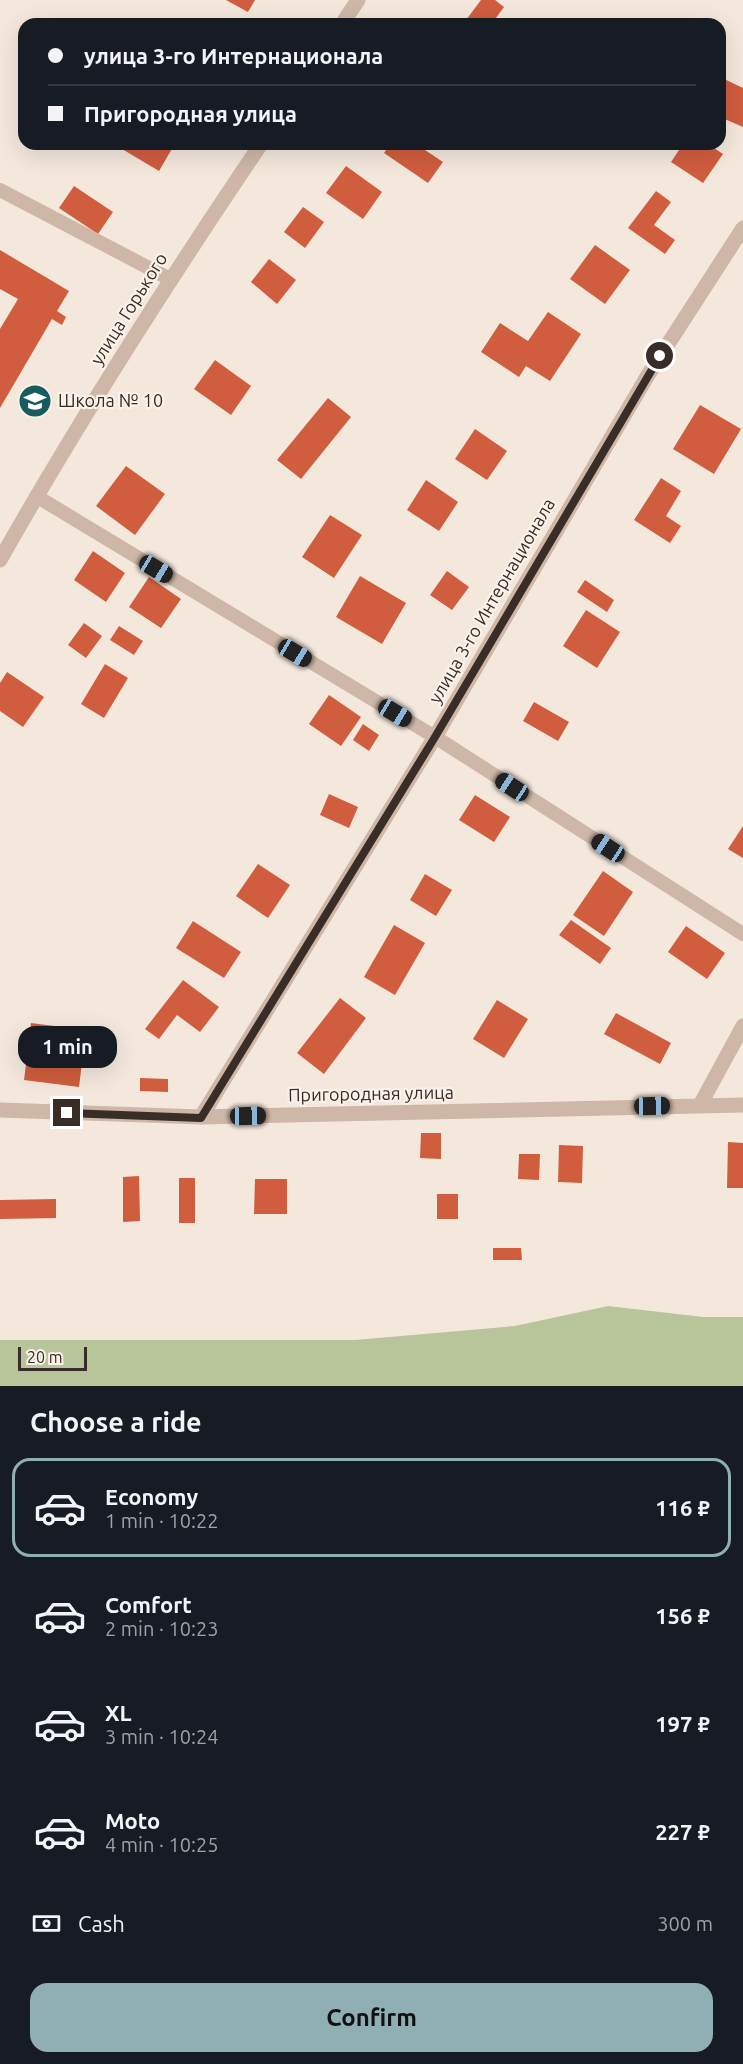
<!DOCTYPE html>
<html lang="en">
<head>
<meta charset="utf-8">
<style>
	:root { --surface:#171b24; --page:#242831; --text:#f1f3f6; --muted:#9ea1a6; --line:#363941; --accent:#90afb2 }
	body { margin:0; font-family:Ubuntu,sans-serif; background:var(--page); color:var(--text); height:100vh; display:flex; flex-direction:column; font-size:22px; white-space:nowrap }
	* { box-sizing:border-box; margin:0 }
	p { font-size:20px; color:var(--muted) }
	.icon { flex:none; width:33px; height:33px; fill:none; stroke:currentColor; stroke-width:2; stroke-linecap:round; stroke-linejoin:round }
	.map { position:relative; height:1386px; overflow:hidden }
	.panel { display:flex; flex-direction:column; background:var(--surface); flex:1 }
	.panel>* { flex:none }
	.hud { position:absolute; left:18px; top:18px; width:708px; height:132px; border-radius:18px; box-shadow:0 6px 24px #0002; display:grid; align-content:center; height:132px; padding:0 30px; background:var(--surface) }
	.scale { position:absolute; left:18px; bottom:15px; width:69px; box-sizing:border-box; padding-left:6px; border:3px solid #392d28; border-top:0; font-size:16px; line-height:21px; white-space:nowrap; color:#392d28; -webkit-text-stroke:4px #fbf2e9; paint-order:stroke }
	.end { position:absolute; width:27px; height:27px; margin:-14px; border:8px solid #392d28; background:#fff; box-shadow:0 0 0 3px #fff }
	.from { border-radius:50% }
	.bubble { position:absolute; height:42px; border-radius:18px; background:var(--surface); box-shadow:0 6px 24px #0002; font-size:20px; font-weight:700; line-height:42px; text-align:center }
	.car { position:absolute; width:18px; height:36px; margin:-18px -9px; border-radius:8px; box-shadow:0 0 4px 2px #0007; background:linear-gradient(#222 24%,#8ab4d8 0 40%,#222 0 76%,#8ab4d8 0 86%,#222 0) }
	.hud b { display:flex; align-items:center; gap:21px; height:57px; font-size:22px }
	.hud b+b { border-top:2px solid var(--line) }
	.hud i { width:15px; height:15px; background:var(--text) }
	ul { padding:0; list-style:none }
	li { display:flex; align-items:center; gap:18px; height:99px; margin:0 12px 9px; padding:0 18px; border:3px solid transparent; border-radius:18px }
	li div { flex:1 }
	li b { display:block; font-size:22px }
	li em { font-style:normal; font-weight:700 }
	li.current { border-color:var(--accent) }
	li>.icon { width:54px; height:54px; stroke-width:1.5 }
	h2 { padding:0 30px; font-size:27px; line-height:72px }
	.pay { display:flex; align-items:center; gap:15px; height:66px; padding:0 30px; font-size:22px }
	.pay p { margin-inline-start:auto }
	.button { display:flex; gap:12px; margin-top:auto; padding:12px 30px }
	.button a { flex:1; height:69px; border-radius:18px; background:var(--accent); color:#111; font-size:24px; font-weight:700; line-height:69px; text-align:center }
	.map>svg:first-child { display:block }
	.green { fill:#b8c59a }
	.building { fill:#d05d3e }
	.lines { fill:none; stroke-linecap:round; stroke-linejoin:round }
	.service { stroke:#ceb7a6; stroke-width:14 }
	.minor { stroke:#ceb7a6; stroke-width:15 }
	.route { stroke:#392d28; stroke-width:8 }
	.labels { text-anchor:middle; stroke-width:4.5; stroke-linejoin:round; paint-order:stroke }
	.street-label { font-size:18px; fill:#392d28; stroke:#fbf2e9 }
	.poi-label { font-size:18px; fill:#392d28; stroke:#fbf2e9; text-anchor:start }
</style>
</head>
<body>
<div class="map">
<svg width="743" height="1386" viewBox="0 0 743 1386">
	<rect width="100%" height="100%" fill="#f4e8dc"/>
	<!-- green -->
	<path class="green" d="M608,1306L703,1317H743V1386H0V1340H355L515,1326Z"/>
	<!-- building -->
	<path class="building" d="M226,0H255L248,12Z
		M481,0H495L504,7L493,22L496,24H463Z
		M720,77L743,88V127L720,117Z
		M125,144H168L173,147L159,171L122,149Z
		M390,144H416L443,162L428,183L384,153Z
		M683,144H708L723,154L703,183L671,162Z
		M346,166L382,192L363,219L326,193Z
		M74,186L113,212L98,234L59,208Z
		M656,191L671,202L654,225L675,240L665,254L628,228Z
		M303,207L324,222L305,248L284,232Z
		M595,245L630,270L605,304L570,279Z
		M0,250L69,291L57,311L66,317L62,325L52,319L0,408V329L18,299L0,289Z
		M269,259L296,280L277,304L251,282Z
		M548,312L581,334L550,381L526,366L519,377L481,352L500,323L528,341Z
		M215,360L251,386L231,415L194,389Z
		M328,398L351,417L301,479L277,460Z
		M700,405L741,429L714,474L673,449Z
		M475,429L507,451L487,480L455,459Z
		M126,466L165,494L135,535L96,506Z
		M661,478L681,491L666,516L681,526L670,543L634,520Z
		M426,480L458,502L439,531L407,510Z
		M330,515L362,535L334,578L302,557Z
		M93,551L125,573L106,602L74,580Z
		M447,571L469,587L452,610L430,595Z
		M360,576L406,603L382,644L336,617Z
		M149,577L181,599L161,628L129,607Z
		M585,580L614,600L607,612L577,592Z
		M586,610L620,632L597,668L563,646Z
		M84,623L102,636L86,658L68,645Z
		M119,626L143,641L134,655L110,640Z
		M105,664L128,678L104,718L81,704Z
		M7,672L44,697L23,727L0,711V683Z
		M329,695L361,717L341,746L309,724Z
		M534,702L569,722L558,741L523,721Z
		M363,724L379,735L369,751L353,740Z
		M329,794L358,807L349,828L320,815Z
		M475,795L510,817L494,842L459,820Z
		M743,826V858L728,849Z
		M258,864L290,885L268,918L236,896Z
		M603,871L633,892L604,936L573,915Z
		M425,874L452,890L436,916L410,900Z
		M571,920L611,948L600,964L559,935Z
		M193,921L241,952L224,978L176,948Z
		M394,925L425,943L395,995L364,977Z
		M686,926L725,953L707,979L668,952Z
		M183,980L219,1007L200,1032L177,1015L159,1039L145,1029Z
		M340,998L366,1018L324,1074L297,1053Z
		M497,1000L528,1019L504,1058L473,1039Z
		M616,1013L671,1043L660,1064L604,1034Z
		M31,1023L86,1030L79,1087L24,1080Z
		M140,1078L168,1079V1092L140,1091Z
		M421,1133H441V1159L420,1158Z
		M728,1142L743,1143V1188H727Z
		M559,1145L583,1146L582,1183L558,1182Z
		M519,1154H540L539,1180L518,1179Z
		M139,1176L140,1221L123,1222V1177Z
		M179,1178H195V1223H179Z
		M255,1179H287V1214H254Z
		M437,1194H458V1219H437Z
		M56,1199V1218L0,1219V1200Z
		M493,1248H521L522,1260H493Z"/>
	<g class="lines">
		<!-- service -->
		<path class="service" d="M0,190L170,279
			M36,496L435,737L743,934"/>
		<!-- minor -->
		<path class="minor" d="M342,24L358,0
			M0,560C81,417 169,280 261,144
			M700,1105L743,1026
			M0,1110L201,1117L743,1105
			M201,1117L435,737L648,375L743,228"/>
	</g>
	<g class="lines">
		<!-- route -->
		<path class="route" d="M67,1113L201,1118L435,737L660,356"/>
	</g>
	<!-- icons -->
	<defs>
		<g id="school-disc" transform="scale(1.725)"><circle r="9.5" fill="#195c5f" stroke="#fbf2e9"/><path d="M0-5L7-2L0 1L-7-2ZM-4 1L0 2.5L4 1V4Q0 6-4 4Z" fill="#fff"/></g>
	</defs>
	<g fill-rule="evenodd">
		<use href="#school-disc" x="35" y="401"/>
	</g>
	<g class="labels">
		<!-- street labels -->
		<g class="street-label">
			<text transform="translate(129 309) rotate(-58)" y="6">улица Горького</text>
			<text transform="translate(492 601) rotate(-60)" y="6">улица 3-го Интернационала</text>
			<text transform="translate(371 1094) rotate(-1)" y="6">Пригородная улица</text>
		</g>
		<!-- poi labels -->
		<g class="poi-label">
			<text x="58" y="407">Школа № 10</text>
		</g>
	</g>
</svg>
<div class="scale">20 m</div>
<i class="end from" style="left:660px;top:356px"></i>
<i class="end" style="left:67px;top:1113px"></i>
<div class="bubble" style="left:18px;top:1026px;width:99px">1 min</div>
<i class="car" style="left:156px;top:569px;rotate:121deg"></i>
<i class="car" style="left:295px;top:653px;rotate:121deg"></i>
<i class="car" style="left:395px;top:713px;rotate:121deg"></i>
<i class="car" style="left:512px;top:787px;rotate:303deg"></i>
<i class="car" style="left:608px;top:848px;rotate:303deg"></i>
<i class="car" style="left:652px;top:1106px;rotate:89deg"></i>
<i class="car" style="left:248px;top:1116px;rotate:89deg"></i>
<div class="hud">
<b><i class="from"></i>улица 3-го Интернационала</b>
<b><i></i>Пригородная улица</b>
</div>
</div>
<section class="panel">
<h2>Choose a ride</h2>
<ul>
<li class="current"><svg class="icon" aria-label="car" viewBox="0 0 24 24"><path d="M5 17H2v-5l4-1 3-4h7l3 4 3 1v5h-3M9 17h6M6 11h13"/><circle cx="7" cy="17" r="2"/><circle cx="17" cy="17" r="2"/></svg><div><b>Economy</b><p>1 min · 10:22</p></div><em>116 ₽</em></li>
<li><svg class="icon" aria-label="car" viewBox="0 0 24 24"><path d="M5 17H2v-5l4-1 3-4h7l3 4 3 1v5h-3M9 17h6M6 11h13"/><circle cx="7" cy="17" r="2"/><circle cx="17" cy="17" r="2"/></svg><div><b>Comfort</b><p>2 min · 10:23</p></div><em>156 ₽</em></li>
<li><svg class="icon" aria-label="car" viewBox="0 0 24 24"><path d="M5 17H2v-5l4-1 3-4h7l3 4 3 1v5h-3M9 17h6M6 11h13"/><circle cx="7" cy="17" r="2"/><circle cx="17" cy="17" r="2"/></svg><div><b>XL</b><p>3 min · 10:24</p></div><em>197 ₽</em></li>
<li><svg class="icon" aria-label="car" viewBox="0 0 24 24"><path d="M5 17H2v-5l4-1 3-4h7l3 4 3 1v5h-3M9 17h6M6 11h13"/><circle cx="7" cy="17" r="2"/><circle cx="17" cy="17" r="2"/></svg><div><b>Moto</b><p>4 min · 10:25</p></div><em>227 ₽</em></li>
</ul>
<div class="pay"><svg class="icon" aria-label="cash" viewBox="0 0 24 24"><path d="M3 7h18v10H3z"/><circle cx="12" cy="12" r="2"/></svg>Cash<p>300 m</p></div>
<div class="button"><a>Confirm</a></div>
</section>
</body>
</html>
